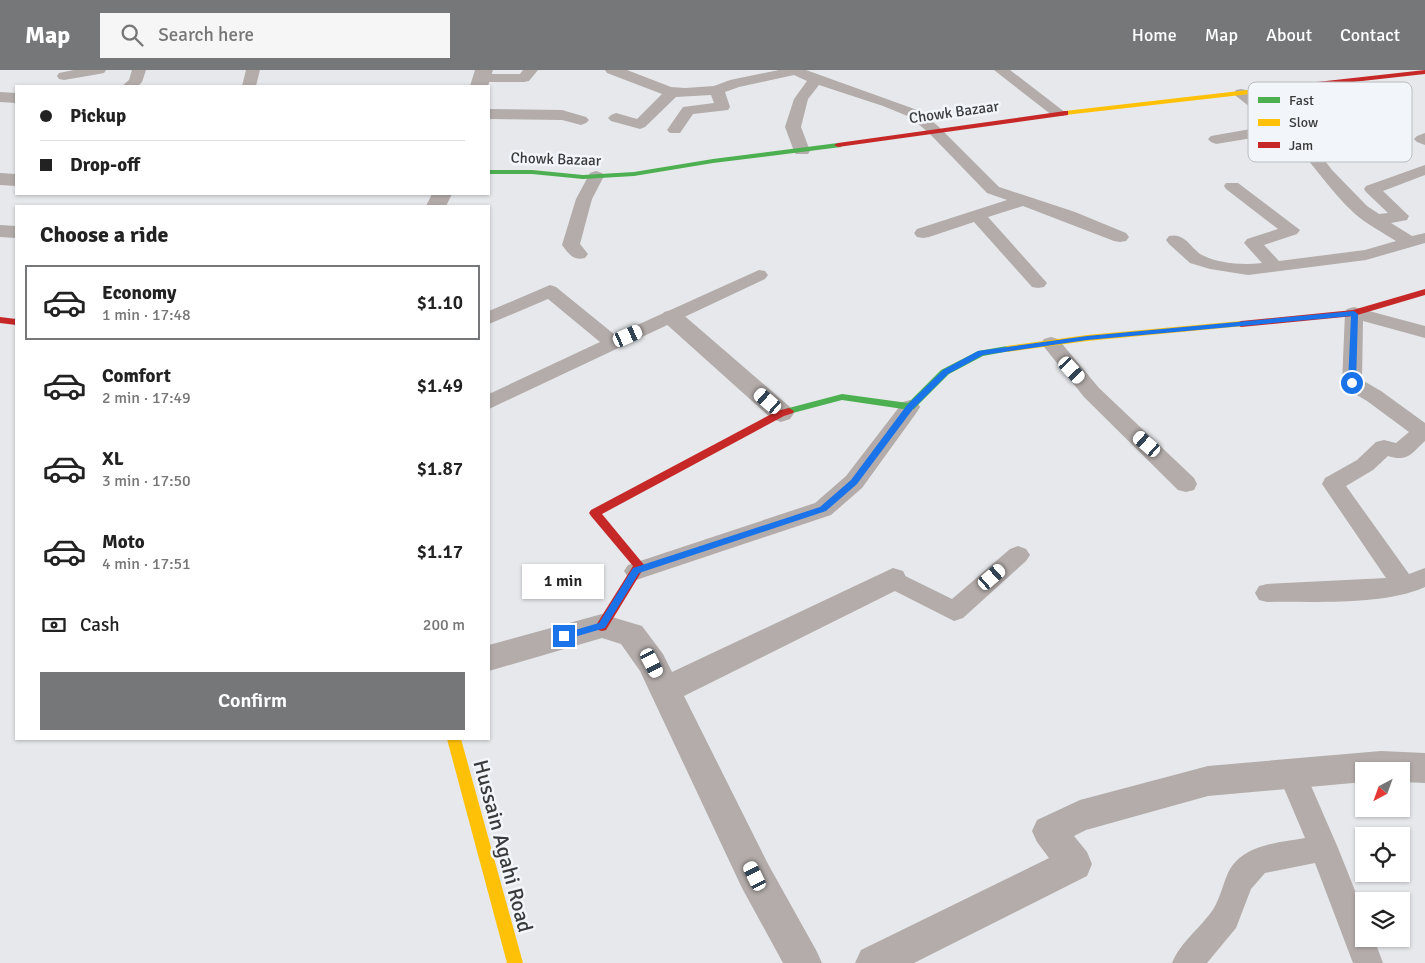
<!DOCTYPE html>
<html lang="en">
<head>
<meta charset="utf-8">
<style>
	:root { --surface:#fff; --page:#f6f6f6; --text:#222; --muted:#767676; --line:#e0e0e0; --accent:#767779 }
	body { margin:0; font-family:Signika,sans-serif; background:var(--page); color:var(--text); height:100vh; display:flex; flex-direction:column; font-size:19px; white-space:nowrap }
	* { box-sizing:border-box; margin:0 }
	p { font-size:16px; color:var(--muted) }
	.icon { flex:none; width:28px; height:28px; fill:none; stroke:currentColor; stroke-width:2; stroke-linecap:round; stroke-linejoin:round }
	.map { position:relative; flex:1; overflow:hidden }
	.panel { position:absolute; left:15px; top:135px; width:475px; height:535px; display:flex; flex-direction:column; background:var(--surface); border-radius:0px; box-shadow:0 1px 4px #0004 }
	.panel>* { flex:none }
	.hud { position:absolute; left:15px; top:15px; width:475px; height:110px; border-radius:0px; box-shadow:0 1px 4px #0004; display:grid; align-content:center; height:110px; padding:0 25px; background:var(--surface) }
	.needle { width:32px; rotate:221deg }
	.buttons { position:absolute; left:1355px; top:692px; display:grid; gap:10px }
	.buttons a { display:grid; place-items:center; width:55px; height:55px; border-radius:0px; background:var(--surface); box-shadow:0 1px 4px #0004; font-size:25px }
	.end { position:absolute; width:22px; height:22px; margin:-11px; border:6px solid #1a73e8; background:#fff; box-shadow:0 0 0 2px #fff }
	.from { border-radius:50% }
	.bubble { position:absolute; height:35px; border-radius:0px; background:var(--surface); box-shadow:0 1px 4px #0004; font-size:16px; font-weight:600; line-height:35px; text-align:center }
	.car { position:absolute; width:15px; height:30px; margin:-15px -8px; border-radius:6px; box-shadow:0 0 4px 1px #0007; background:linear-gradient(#fff 24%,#345 0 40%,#fff 0 76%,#345 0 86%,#fff 0) }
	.hud b { display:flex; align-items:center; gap:18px; height:48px; font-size:19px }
	.hud b+b { border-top:1px solid var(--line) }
	.hud i { width:12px; height:12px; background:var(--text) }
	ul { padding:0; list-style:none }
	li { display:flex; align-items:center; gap:15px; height:75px; margin:0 10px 8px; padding:0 15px; border:2px solid transparent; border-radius:0px }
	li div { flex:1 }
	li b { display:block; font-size:19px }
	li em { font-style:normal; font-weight:600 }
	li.active { border-color:var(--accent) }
	li>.icon { width:45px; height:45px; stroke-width:1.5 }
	h2 { padding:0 25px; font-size:22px; line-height:60px }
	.pay { display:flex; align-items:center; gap:12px; height:55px; padding:0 25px; font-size:19px }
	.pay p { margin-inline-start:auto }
	.button { display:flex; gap:10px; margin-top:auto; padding:10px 25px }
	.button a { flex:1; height:58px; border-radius:0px; background:var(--accent); color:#fff; font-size:20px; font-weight:600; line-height:58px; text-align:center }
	header { display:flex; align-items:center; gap:30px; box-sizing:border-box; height:70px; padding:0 25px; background:var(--accent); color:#fff }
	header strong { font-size:24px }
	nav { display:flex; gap:28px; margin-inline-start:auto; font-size:18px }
	.search { width:350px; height:45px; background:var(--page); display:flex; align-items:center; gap:12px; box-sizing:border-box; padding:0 18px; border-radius:0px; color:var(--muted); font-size:19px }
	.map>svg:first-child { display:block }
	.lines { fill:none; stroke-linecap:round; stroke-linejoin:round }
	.lane { fill:#b3acaa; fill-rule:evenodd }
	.street { fill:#b3acaa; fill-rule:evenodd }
	.fast { fill:#4caf50; fill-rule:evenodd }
	.slow { fill:#ffc107; fill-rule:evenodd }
	.jam { fill:#c62828; fill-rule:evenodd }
	.route { fill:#1a73e8 }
	.labels { text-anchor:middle; stroke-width:5; stroke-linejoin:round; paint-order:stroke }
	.far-street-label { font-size:15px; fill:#393a3b; stroke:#f2f5f9 }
	.near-street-label { font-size:21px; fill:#393a3b; stroke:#f2f5f9 }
	.key { fill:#f2f5f9; stroke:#babdc0; stroke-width:1 }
	.key-label { font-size:14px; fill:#393a3b }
</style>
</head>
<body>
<header>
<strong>Map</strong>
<div class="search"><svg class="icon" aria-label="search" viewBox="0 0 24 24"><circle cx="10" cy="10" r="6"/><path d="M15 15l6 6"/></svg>Search here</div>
<nav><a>Home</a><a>Map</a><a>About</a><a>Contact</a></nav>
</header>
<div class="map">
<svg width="1425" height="893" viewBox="0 0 1425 893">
	<rect width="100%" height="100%" fill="#e6e8eb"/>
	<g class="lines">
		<!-- lane -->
		<path class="lane" d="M74,0H106L104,3L99,4L64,10L59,9L57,6L59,3Z
			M132,0H146L142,12L138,16H122L129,10Z
			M246,0H260L256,16H242Z
			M523,0H538L529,11L524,12H482L477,11L475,8L477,5L482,4H520Z
			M605,0H627L671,17L685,18L714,16L730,10L779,0H806L920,41L939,57L999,117L1075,142L1126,163L1129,167L1126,171L1120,172L1114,171L1023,136L988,147L1047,213L1044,217L1038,218L1032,217L974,152L929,167L923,168L917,167L914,163L917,159L1007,130L987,123L929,63L910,47L883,36L819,15L808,29L801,57L810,81L808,84H796L794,81L785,57L794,29L807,11L794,5L739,17L725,22L730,37L728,40L693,44L680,63H670L667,60L683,37L714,33L711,25L676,27L645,57L640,59L611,51L608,48L611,45L616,43L637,49L662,24L607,3Z
			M994,0H1010L1066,43L1063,46H1053Z
			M1241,19L1246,20L1309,70L1332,100L1367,136L1379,144L1388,143L1366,122L1364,119L1366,116L1425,95V105L1383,121L1409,146L1407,150L1391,153L1412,166L1425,163V173L1366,190L1248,205L1210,199L1190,193L1169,174L1166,170L1169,166C1186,162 1191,180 1204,186C1221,194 1244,195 1262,193L1244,173L1247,169L1278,159L1226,119L1224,116L1226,113H1238L1300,160L1297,164L1264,175L1279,191L1365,180L1396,171C1382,162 1366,154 1354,143C1328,119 1309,87 1283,63L1216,74L1211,72L1208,69L1211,66L1273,55L1236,26L1234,23L1236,20Z
			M489,39L562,40L586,47L589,50L586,53L581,55L562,50L489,49Z
			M1425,63V75L1417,72L1414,69L1417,66Z
			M596,101L602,103L604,106L592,129L580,174L588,184L585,188C573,191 569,184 562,175L576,129L590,103Z
			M759,200L765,201L768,205L765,209L489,339V324L600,272L548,229L489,254V241L550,215L556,217L615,265Z
			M1354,237L1425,256V268L1363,251L1362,310L1381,321L1425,353V371C1411,384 1408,392 1388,386L1373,400L1346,416L1409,504L1425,498V517C1383,536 1313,531 1267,532L1259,530L1255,523L1259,516L1267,514L1386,508L1322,414L1325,408L1357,390L1376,372L1384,370L1396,373L1409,362L1367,331L1345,318L1342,313L1345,243L1347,239Z
			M1051,267L1058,269L1099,318L1194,408L1197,414L1194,420L1186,422L1178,420L1084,327L1041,273L1044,269Z
			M910,330L917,332L920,337L917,342L862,418L831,445L636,510L628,507L624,501L628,495L815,433L846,406L903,332Z
			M1018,476L1026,479L1030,485L1026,491L963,548L954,551L885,516L881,509L885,502L893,500L952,529L1010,479Z
			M1292,692L1302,695L1338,778L1364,843V869H1374L1383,893H1353L1315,793L1265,803L1251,819L1236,858L1207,893H1172C1181,871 1201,858 1214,838C1220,828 1223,814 1228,803C1242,774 1278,773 1305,768L1278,704L1282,695Z"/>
		<!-- street -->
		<path class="street" d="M475,0H493L488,16H470Z
			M0,22L16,23V33L0,32Z
			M0,103L16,104V116L0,115Z
			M432,124H452L446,136H426Z
			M0,155L16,156V168L0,167Z
			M672,240L680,242L790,337L794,343L790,349L781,352L772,349L664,252L661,247L664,242Z
			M893,498L903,501L907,509L903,517L684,626L768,794L816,880L822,893H783L742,818L640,601L621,574L602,568L489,601V575L602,544L642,556L663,584L672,602Z
			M1381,681L1425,683V713L1401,712V701H1364V712L1208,726L1086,760L1074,766L1087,782L1092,794L1087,806L914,893H855L861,880L1049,788L1037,772L1032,761L1037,750L1080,730L1208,696Z"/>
		<!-- fast -->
		<path class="fast" d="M838,73L842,75L841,77L713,93L634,106L583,109L532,104H489V100H532L583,105L634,102L713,89Z
			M1007,276L1010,277L1012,279L1010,281L983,286L949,304L914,339L910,340L842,330L789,344L784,341L785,339L842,324L908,333L941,300L978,281Z"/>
		<!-- slow -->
		<path class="slow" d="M1308,13H1311V17L1065,45L1061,43L1065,41Z
			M1241,251L1244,252V256L1087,271L1007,282L1002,279L1007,276L1087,265Z
			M447,669H461L523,893H507Z"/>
		<!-- jam -->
		<path class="jam" d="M1425,0V4L1308,17L1304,15L1308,13Z
			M1065,41H1068V45L838,77L834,75L838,73Z
			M1425,219V225L1354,246L1241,257L1236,254L1241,251L1353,240Z
			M0,247L16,249V255L0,253Z
			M789,338L794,341L793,343L784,346L602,444L645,496L606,560L602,561L598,560L596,556L598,552L633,496L591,446L589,443L591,440L777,341Z"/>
	</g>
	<!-- route -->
	<path class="route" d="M1354,241L1358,244L1356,313L1352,315L1348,313L1351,246L1087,270L983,285L948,304L913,339L857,414L826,441L639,503L605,558L564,570L560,566L561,564L599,553L633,498L820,437L851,410L907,335L943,300L978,281L1087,266Z"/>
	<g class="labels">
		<!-- far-street labels -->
		<g class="far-street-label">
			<text transform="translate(954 42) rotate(-8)" y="5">Chowk Bazaar</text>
			<text transform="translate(556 89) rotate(2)" y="5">Chowk Bazaar</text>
		</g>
		<!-- near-street labels -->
		<g class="near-street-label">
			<text transform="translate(503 776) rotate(75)" y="7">Hussain Agahi Road</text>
		</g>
	</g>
	<!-- legend -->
	<rect x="1248" y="12" width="164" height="80" rx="8" class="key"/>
	<rect x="1258" y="27" width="22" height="6" fill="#4caf50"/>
	<rect x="1258" y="49" width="22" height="7" fill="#ffc107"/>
	<rect x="1258" y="72" width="22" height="6" fill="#c62828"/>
	<g class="key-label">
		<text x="1289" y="35">Fast</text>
		<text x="1289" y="57">Slow</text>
		<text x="1289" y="80">Jam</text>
	</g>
</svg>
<div class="buttons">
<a><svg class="needle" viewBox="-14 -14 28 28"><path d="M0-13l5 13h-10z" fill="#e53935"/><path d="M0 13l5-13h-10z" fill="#767676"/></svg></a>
<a><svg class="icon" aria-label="locate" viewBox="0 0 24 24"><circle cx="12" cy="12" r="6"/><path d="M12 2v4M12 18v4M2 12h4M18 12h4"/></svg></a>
<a><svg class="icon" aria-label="layers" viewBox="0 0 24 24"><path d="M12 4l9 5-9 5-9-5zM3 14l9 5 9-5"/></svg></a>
</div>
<i class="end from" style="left:1352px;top:313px"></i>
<i class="end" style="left:564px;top:566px"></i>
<div class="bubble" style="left:522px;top:494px;width:82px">1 min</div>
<i class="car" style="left:628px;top:266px;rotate:66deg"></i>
<i class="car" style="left:1072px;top:300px;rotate:137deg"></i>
<i class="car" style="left:768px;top:331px;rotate:311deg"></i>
<i class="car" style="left:1147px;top:374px;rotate:311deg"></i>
<i class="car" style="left:992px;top:507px;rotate:49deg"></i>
<i class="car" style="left:652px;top:593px;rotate:153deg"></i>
<i class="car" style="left:755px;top:806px;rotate:334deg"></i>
<div class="hud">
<b><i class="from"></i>Pickup</b>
<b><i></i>Drop-off</b>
</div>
<section class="panel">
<h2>Choose a ride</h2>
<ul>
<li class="active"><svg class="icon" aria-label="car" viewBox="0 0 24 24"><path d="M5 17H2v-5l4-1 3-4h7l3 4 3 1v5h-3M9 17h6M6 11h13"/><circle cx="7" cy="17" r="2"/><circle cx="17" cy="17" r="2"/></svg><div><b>Economy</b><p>1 min · 17:48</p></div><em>$1.10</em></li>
<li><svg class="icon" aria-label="car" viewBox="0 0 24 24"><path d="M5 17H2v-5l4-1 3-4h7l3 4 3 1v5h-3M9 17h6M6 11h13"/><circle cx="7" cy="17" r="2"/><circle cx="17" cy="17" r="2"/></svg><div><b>Comfort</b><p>2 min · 17:49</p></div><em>$1.49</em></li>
<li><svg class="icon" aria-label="car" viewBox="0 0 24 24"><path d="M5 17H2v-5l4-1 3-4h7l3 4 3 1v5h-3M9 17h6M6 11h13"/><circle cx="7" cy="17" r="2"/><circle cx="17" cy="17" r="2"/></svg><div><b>XL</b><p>3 min · 17:50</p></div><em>$1.87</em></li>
<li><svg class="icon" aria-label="car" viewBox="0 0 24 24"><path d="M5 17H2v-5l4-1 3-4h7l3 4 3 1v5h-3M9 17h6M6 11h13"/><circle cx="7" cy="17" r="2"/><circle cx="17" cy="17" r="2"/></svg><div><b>Moto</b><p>4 min · 17:51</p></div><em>$1.17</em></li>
</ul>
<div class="pay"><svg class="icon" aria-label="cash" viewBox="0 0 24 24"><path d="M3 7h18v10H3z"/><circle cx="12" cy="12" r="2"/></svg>Cash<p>200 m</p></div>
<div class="button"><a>Confirm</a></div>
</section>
</div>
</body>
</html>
